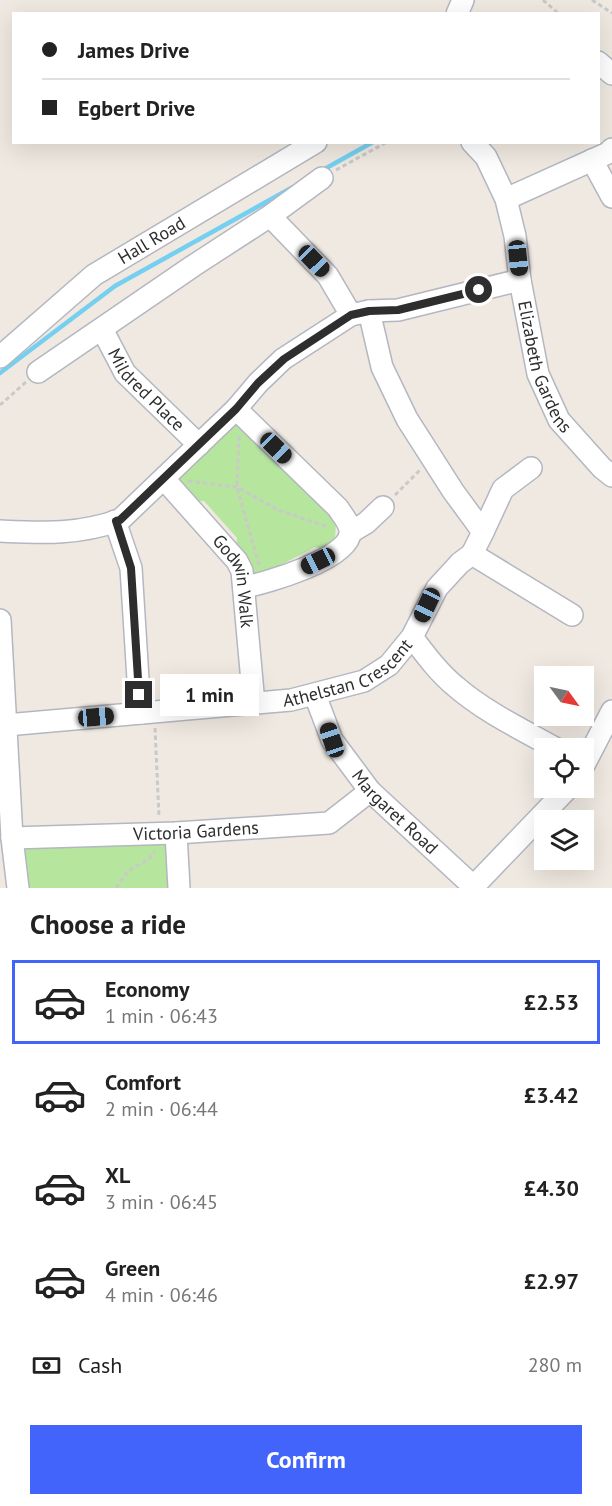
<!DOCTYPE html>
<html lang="en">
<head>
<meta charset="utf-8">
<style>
	:root { --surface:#fff; --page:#f6f6f6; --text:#222; --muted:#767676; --line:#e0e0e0; --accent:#4264fb }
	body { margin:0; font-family:"PT Sans",sans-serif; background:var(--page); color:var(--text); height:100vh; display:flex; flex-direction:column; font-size:22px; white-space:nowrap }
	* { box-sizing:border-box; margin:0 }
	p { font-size:20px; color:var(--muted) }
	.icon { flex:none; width:33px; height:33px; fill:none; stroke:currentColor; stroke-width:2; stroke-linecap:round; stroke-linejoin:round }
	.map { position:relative; height:888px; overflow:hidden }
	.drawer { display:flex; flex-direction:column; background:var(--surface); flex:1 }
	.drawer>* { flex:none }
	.banner { position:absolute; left:12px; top:12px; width:588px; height:132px; border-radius:0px; box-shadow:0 6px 24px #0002; display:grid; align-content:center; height:132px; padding:0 30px; background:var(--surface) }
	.needle { width:39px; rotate:123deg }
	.fabs { position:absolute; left:534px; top:666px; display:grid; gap:12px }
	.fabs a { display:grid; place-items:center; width:60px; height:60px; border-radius:0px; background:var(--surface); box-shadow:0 6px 24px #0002; font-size:30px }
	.end { position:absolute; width:27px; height:27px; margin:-14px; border:8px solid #2e2e2e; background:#fff; box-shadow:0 0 0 3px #fff }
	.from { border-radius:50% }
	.bubble { position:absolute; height:42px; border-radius:0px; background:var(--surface); box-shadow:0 6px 24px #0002; font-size:20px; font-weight:700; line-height:42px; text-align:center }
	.car { position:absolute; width:18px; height:36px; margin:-18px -9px; border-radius:8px; box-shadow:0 0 4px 2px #0007; background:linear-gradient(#222 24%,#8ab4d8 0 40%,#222 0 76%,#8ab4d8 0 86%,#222 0) }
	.banner b { display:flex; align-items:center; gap:21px; height:57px; font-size:22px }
	.banner b+b { border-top:2px solid var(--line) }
	.banner i { width:15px; height:15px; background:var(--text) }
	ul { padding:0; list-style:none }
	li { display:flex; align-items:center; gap:18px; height:84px; margin:0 12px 9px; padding:0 18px; border:3px solid transparent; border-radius:0px }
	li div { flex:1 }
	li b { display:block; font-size:22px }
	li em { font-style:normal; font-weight:700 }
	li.selected { border-color:var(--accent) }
	li>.icon { width:54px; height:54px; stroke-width:1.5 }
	h2 { padding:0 30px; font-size:27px; line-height:72px }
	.pay { display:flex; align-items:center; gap:15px; height:66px; padding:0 30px; font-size:22px }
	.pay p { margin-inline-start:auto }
	.primary-button { display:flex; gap:12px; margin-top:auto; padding:12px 30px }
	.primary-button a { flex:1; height:69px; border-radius:0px; background:var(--accent); color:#fff; font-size:24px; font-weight:700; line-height:69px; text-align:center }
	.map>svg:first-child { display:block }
	.green { fill:#b6e59e }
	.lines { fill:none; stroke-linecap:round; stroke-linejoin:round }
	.stream { stroke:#75cff0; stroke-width:4.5 }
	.minor-casing { stroke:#b4b7c1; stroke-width:24 }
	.path { stroke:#c9c9c9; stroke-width:3; stroke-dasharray:4.5 3; stroke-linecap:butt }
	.minor { stroke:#fff; stroke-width:21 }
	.route { stroke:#2e2e2e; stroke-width:8 }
	.labels { text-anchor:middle; stroke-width:5; stroke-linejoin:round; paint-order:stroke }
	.street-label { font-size:18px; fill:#2e2e2e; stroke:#fff }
</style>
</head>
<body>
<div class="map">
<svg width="612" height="888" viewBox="0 0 612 888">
	<rect width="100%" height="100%" fill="#efe9e1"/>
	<!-- green -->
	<path class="green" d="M240,421L336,521L335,541L325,550L315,547L279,566L275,574L247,575L236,548L237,538L204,501H195L179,482L182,471L229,423Z
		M167,840L169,888H24L20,844Z"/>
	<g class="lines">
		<!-- stream -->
		<path class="stream" d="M321,171L373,142
			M0,373L115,286L293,187"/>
		<!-- minor casing -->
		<g class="minor-casing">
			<g id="minor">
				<path d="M457,14L463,0"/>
				<path d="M598,62L612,74"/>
				<path id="s1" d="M472,142L486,157L506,199L515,236L520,280L538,374L559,420L602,468L612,476"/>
				<path d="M592,160L612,197"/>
				<path d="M506,199L608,153L612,149"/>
				<path d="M270,216L328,276L351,315"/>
				<path id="s2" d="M102,329L125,373L199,445"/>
				<path id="s3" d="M0,357L94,275L316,142"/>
				<path d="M38,372L193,266L270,216L322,178"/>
				<path d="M236,409L338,508C342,515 351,524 350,533C349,559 266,583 245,587"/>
				<path id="s4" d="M164,479L237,561L242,571L254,704"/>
				<path d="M115,521L131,568L139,695L142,713"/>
				<path d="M0,531C44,533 77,535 120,520L236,409L258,383L283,359L351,315L369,311L398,310L520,280"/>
				<path d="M351,532L366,523L383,507"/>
				<path d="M483,532L503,489L531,468"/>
				<path d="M472,554L572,615"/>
				<path d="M0,620L12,838L18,888"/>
				<path d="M412,637C425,654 438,672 455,686C485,712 521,729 555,748"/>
				<path id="s5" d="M315,695L332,740L370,791L474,887"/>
				<path id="s6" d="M6,725L291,700L364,681L389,665L412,637L437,588L460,563L472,554L483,532L453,491L407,419L382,367L369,311"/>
				<path d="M584,765L612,711"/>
				<path d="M176,833L179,888"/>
				<path id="s7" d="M12,838L176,833L329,823L370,791"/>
				<path d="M472,888L568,788"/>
			</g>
		</g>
		<!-- path -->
		<path class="path" d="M543,0L559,14
			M592,0L612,13
			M336,170L387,142
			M0,405L26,382
			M239,436L237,487L259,565
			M188,481L237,487L278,510L328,527
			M395,495L420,470
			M155,728L159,817
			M116,888L128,871L149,859L155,851"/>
		<!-- minor -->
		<use href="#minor" class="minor"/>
	</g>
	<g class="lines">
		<!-- route -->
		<path class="route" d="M139,695L131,568L116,521L120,520L236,409L258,383L284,359L351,315L369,311L398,310L479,290"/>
	</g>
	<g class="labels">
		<!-- street labels -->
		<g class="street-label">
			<text dy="6" stroke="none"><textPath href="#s3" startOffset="192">Hall Road</textPath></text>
			<text dy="6" stroke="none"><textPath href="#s1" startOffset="240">Elizabeth Gardens</textPath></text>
			<text dy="6" stroke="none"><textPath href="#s2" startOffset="76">Mildred Place</textPath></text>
			<text dy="6" stroke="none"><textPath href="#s4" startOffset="128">Godwin Walk</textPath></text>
			<text dy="6" stroke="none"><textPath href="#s6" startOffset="350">Athelstan Crescent</textPath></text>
			<text dy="6" stroke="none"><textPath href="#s5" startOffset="144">Margaret Road</textPath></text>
			<text dy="6" stroke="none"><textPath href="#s7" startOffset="184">Victoria Gardens</textPath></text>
		</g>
	</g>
</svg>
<div class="fabs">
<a><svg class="needle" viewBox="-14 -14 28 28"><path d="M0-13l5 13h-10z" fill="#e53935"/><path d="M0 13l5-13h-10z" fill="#767676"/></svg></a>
<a><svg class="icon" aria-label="locate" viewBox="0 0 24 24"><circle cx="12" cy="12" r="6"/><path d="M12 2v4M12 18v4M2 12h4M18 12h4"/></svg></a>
<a><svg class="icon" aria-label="layers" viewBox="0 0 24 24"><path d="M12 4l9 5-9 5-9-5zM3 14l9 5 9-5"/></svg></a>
</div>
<i class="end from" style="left:479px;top:290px"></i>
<i class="end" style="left:139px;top:695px"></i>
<div class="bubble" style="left:160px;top:674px;width:99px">1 min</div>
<i class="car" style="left:518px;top:258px;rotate:174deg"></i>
<i class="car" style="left:314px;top:261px;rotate:136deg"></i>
<i class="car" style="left:276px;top:448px;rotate:134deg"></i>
<i class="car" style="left:318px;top:561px;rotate:244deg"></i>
<i class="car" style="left:427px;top:605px;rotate:205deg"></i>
<i class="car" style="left:96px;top:717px;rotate:85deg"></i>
<i class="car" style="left:332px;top:740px;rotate:341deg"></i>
<div class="banner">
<b><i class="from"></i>James Drive</b>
<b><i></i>Egbert Drive</b>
</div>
</div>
<section class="drawer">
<h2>Choose a ride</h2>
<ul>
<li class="selected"><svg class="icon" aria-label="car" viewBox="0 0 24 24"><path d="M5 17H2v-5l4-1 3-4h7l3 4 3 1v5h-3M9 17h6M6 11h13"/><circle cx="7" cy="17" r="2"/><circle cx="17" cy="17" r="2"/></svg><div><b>Economy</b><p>1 min · 06:43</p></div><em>£2.53</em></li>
<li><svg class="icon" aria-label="car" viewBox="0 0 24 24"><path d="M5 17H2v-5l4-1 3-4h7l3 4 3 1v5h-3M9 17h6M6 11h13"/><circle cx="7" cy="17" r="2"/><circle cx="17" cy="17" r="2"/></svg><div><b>Comfort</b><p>2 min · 06:44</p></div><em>£3.42</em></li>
<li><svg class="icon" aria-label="car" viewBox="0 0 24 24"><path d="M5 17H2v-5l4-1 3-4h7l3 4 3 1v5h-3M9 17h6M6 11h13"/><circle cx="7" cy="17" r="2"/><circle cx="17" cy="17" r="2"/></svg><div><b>XL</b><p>3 min · 06:45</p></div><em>£4.30</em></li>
<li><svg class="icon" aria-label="car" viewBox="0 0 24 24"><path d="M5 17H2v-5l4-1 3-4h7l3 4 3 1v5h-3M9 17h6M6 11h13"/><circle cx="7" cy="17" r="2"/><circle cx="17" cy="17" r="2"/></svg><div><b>Green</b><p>4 min · 06:46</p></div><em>£2.97</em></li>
</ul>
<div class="pay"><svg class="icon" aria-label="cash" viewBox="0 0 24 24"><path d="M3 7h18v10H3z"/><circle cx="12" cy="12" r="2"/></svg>Cash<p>280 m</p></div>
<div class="primary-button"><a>Confirm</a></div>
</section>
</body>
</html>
